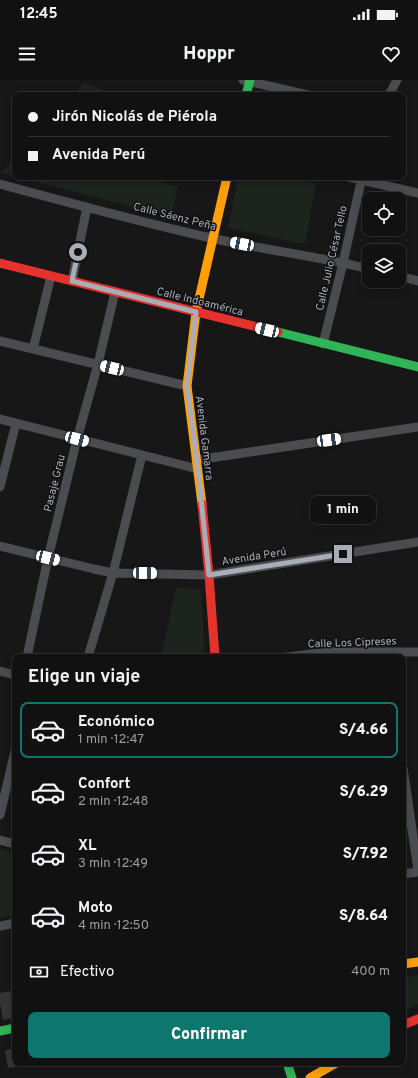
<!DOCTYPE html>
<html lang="es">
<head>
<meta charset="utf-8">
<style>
	:root { --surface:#111; --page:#1a1a1a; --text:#f1f3f6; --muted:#9c9d9f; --line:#303131; --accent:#0f766e }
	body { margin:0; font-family:Overpass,sans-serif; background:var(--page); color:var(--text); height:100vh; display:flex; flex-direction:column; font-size:15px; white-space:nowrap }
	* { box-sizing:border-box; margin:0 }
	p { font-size:13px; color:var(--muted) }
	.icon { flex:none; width:22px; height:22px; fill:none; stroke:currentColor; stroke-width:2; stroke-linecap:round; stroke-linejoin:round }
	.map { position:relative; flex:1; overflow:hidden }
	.details { position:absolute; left:12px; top:574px; width:394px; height:412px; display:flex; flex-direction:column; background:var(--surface); border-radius:8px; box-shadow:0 2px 10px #0003,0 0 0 1px var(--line) }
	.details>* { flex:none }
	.banner { position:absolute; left:12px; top:12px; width:394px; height:88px; border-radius:8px; box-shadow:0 2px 10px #0003,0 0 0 1px var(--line); display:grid; align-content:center; height:88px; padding:0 16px; background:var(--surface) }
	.buttons { position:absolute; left:362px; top:112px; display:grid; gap:8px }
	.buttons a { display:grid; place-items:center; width:44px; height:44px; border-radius:8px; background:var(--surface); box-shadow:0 2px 10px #0003,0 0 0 1px var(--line); font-size:20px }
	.end { position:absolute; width:18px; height:18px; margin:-9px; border:5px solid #a8adb8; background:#111; box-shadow:0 0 0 2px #111 }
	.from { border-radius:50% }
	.bubble { position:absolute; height:28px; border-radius:8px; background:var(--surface); box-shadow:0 2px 10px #0003,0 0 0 1px var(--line); font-size:13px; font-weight:800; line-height:28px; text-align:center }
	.car { position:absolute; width:12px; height:24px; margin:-12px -6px; border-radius:5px; box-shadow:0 0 3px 1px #0007; background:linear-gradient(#fff 24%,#345 0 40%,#fff 0 76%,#345 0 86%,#fff 0) }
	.banner b { display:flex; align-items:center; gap:14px; height:38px; font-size:15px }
	.banner b+b { border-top:1px solid var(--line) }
	.banner i { width:10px; height:10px; background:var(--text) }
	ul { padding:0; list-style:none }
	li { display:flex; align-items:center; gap:12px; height:56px; margin:0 8px 6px; padding:0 8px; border:2px solid transparent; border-radius:8px }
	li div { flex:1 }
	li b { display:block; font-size:15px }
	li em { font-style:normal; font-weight:800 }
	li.active { border-color:var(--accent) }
	li>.icon { width:36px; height:36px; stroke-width:1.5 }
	h2 { padding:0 16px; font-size:18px; line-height:48px }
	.pay { display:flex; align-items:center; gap:10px; height:44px; padding:0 16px; font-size:15px }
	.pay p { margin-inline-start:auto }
	.button { display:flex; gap:8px; margin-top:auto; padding:8px 16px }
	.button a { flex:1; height:46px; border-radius:8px; background:var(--accent); color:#fff; font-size:16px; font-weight:800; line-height:46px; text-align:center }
	.status { display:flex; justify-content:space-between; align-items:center; height:28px; padding:0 20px; background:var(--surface); direction:ltr }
	.status svg { height:11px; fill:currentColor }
	header { display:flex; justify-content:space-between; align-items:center; height:52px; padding:0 16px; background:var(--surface); font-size:18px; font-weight:800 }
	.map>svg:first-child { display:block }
	.green { fill:#1d241e }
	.building { fill:#353536 }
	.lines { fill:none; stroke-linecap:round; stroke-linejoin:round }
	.street { stroke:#4b4c50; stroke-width:9 }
	.fast { stroke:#30b455; stroke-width:9 }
	.slow { stroke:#ff9f0a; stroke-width:9 }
	.jam { stroke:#e5322d; stroke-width:9 }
	.route { stroke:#a8adb8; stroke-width:5 }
	.labels { text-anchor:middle; stroke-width:3; stroke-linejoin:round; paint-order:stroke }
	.street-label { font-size:11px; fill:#a8adb8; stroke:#111113 }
</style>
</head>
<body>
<div class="status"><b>12:45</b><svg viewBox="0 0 49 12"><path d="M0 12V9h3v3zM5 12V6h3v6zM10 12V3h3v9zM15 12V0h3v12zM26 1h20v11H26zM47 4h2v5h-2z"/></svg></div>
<header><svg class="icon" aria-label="menu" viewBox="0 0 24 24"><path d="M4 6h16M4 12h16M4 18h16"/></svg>Hoppr<svg class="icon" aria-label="heart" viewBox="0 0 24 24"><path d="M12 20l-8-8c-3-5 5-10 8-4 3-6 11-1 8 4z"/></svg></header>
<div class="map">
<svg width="418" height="998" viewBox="0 0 418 998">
	<rect width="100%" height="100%" fill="#171717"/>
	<!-- green -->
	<path class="green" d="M84,3H85L115,15H73Z
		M15,77V96L1,93Z
		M17,97H142L178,107L171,137Z
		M238,97H287L316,104L305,164L228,148Z
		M176,508L201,509L205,577H161Z
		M0,769L15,773V835L0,838Z
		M418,895V924L403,933V898Z"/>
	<!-- building -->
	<path class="building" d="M10,911L15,938L3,940L0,923V913Z
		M15,968V987L8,988L5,970Z"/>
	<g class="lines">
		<!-- street -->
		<path class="street" d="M243,0L308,15
			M389,15L397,0
			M349,97L418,113
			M0,104C70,123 141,142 211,158C264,170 317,176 369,189
			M399,196L418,201
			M72,201L87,127
			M0,261L187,306
			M323,264L343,183L362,97
			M33,269L51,196
			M0,339L198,389
			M196,380L418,347
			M0,407L16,343
			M0,466L94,489L113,493L209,495L418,462
			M27,577L48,478L77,359L98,284L115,212
			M88,577L113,493L142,375
			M287,577L328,572H418
			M0,591L15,595
			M403,688L418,790
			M0,735L15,671
			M0,760L15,764
			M403,794L418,792
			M0,846L15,843"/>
		<!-- fast -->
		<path class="fast" d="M246,15L250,0
			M278,252L418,287
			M0,951L15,948
			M287,983L292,998"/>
		<!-- slow -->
		<path class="slow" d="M202,424L187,306L196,232L227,97
			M403,884L418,882
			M310,998L336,983"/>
		<!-- jam -->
		<path class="jam" d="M0,183L278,252
			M202,424L209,495L215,577
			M403,945L418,939"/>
	</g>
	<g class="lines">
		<!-- route -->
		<path class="route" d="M78,172L72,201L196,232L187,306L198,389L209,495L343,474"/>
	</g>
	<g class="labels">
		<!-- street labels -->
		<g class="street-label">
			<text transform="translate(175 136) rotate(14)" y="4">Calle Sáenz Peña</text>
			<text transform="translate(331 178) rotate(-77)" y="4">Calle Julio César Tello</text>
			<text transform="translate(200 221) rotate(14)" y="4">Calle Indoamérica</text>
			<text transform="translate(205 358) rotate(83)" y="4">Avenida Gamarra</text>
			<text transform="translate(54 403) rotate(-76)" y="4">Pasaje Grau</text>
			<text transform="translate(254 476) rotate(-9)" y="4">Avenida Perú</text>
			<text transform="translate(352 562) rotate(-2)" y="4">Calle Los Cipreses</text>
		</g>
	</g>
</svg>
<div class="buttons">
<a><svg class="icon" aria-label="locate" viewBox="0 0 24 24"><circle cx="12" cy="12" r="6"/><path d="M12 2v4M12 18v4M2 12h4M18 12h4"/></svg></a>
<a><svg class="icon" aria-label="layers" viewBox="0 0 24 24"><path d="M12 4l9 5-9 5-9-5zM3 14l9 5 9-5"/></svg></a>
</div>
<i class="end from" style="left:78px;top:172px"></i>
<i class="end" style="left:343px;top:474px"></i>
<div class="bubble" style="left:310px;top:416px;width:66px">1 min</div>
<i class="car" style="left:242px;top:164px;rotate:281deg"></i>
<i class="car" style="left:267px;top:250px;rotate:284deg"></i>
<i class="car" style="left:112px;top:288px;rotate:284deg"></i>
<i class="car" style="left:77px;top:359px;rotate:105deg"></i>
<i class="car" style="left:329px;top:360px;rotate:82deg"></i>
<i class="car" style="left:48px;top:478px;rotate:104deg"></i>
<i class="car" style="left:145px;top:493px;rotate:91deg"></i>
<div class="banner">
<b><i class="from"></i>Jirón Nicolás de Piérola</b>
<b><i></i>Avenida Perú</b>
</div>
<section class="details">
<h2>Elige un viaje</h2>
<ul>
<li class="active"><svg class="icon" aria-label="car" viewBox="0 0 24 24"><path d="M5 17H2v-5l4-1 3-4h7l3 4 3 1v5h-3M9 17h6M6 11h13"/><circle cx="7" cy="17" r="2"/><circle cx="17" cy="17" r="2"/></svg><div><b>Económico</b><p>1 min · 12:47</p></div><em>S/4.66</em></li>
<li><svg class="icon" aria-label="car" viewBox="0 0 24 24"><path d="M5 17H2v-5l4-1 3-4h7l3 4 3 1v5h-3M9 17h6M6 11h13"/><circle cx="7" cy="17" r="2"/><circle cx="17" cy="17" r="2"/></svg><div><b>Confort</b><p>2 min · 12:48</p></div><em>S/6.29</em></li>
<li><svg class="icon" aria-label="car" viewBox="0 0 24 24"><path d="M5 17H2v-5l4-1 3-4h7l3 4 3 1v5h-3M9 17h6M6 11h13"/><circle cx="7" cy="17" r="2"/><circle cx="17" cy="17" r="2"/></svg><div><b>XL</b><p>3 min · 12:49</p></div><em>S/7.92</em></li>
<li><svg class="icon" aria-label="car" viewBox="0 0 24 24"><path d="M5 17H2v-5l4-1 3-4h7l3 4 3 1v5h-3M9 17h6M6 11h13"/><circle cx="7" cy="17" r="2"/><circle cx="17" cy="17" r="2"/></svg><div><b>Moto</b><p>4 min · 12:50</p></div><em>S/8.64</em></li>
</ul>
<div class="pay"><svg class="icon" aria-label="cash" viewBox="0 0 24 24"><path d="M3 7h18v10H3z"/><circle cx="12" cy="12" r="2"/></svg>Efectivo<p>400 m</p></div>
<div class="button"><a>Confirmar</a></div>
</section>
</div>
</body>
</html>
